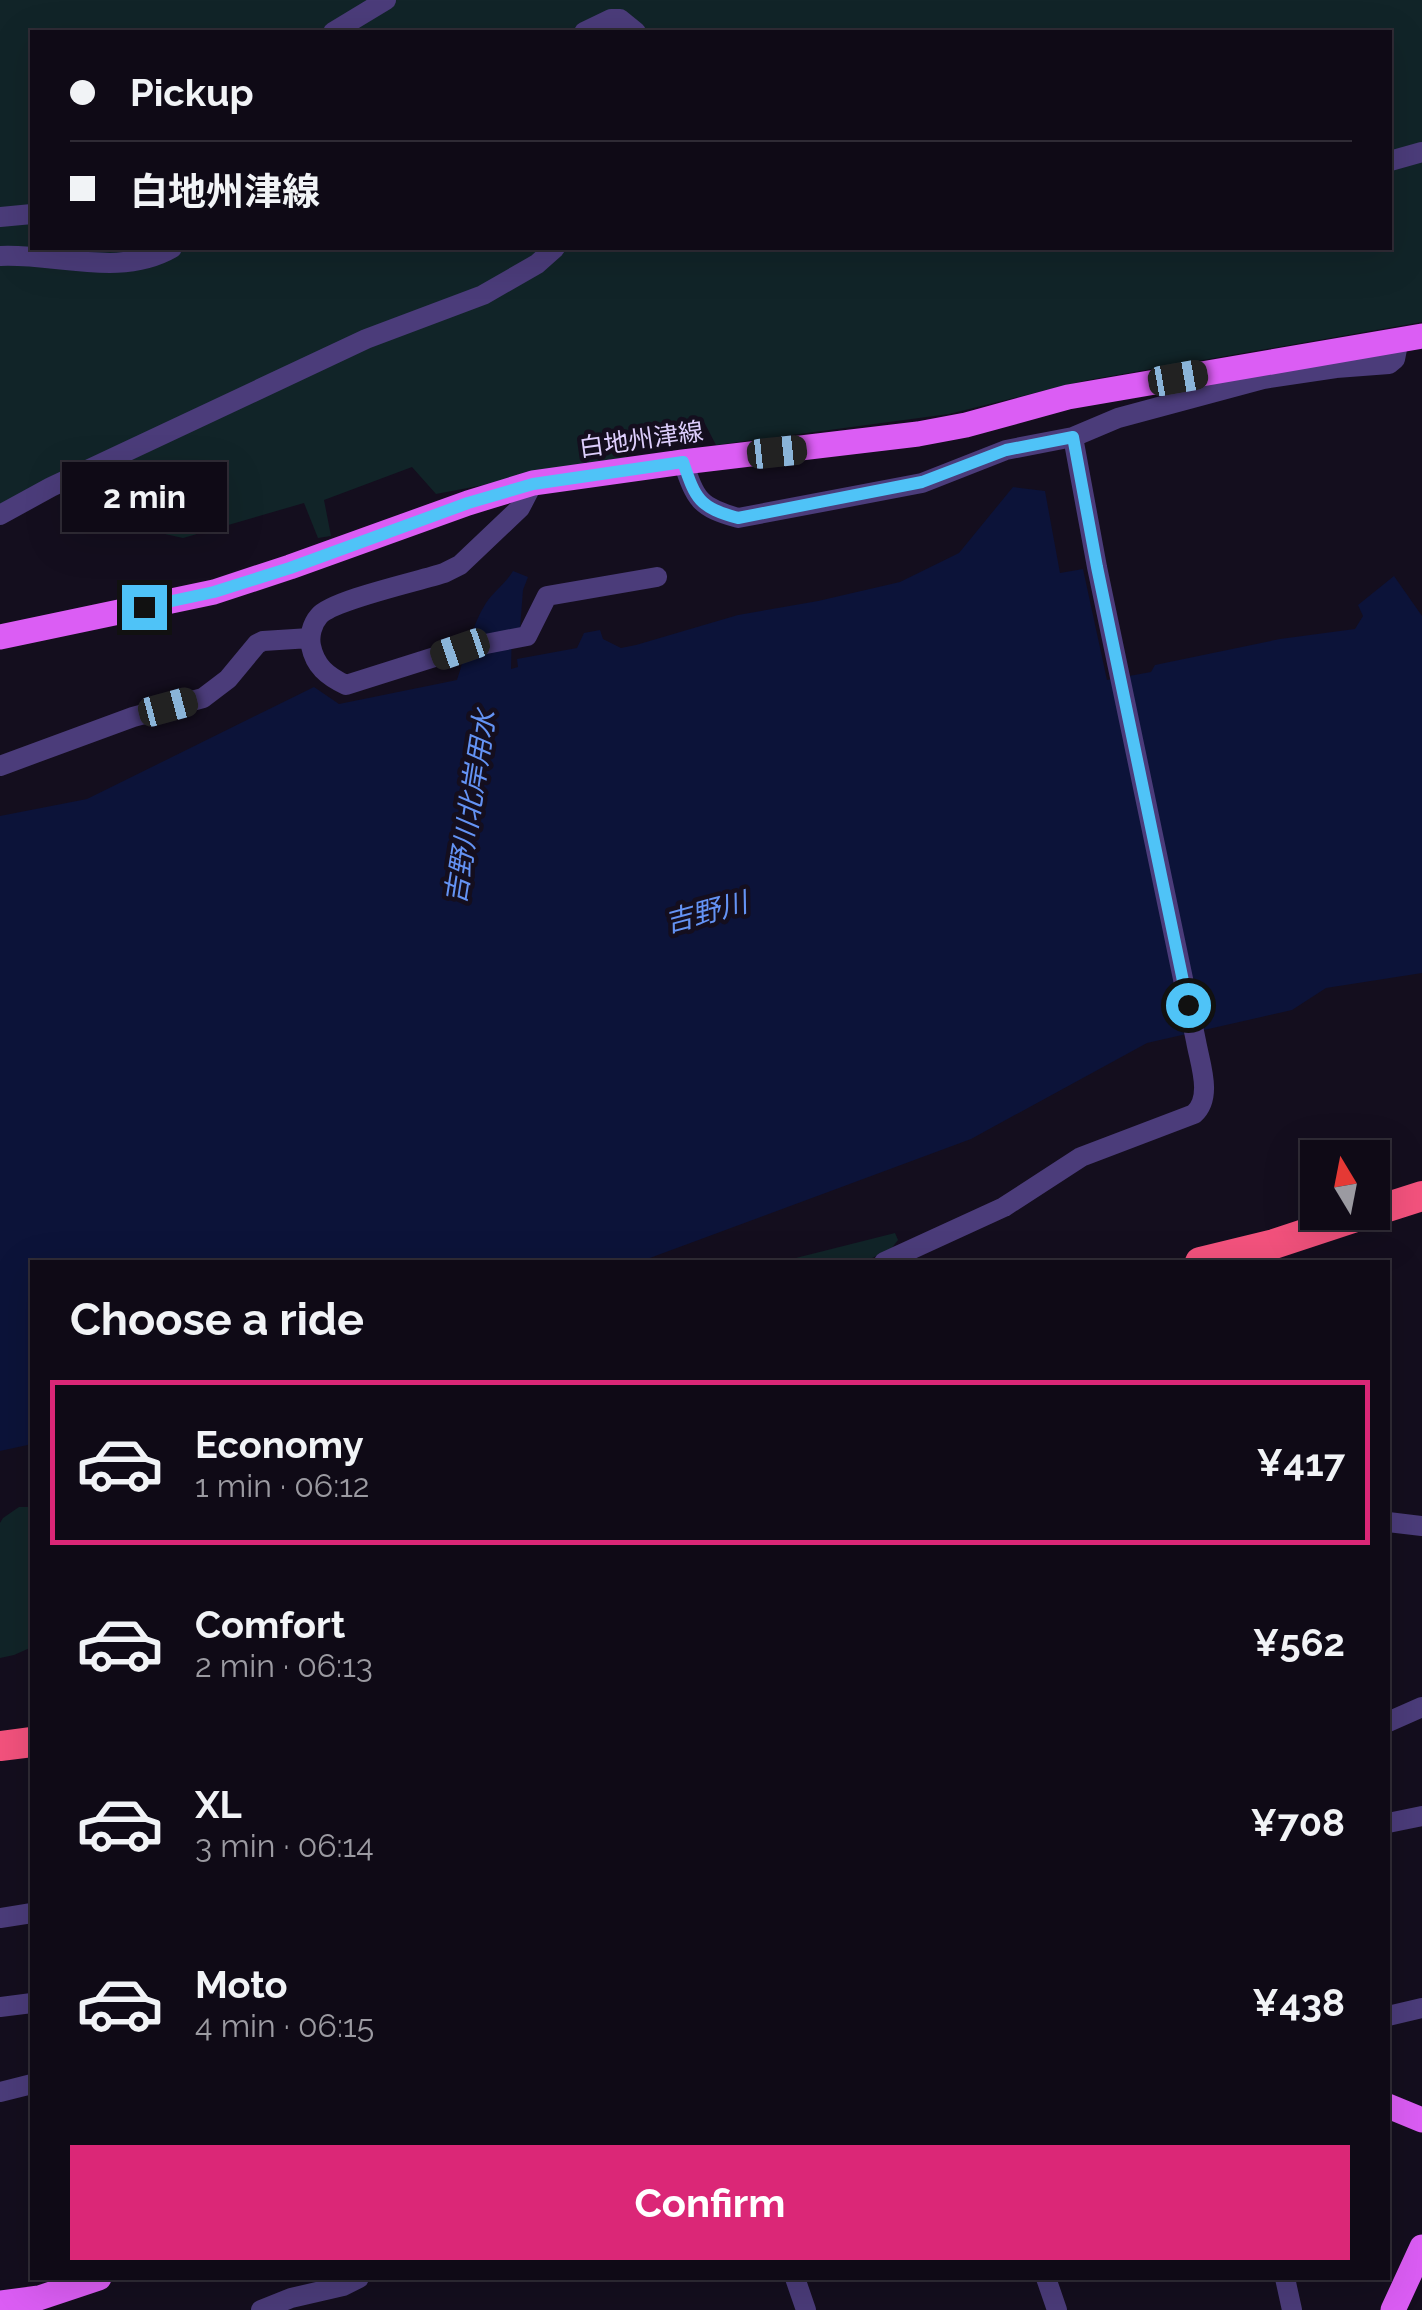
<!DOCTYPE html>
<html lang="en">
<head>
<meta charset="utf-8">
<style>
	:root { --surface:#0f0a16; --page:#1d1823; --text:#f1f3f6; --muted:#9b9aa1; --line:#2f2b35; --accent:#db2777 }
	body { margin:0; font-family:Raleway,"Noto Sans JP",sans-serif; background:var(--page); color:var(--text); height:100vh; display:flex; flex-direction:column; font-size:38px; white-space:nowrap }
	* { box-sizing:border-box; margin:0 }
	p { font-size:32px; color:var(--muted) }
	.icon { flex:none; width:55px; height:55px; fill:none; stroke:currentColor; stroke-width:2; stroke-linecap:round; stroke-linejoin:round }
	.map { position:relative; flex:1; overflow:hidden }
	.panel { position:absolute; left:30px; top:1260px; width:1360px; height:1020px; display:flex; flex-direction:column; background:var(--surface); border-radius:0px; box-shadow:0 10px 40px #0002,0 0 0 2px var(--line) }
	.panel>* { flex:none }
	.hud { position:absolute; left:30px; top:30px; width:1362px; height:220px; border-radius:0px; box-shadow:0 10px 40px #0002,0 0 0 2px var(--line); display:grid; align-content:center; height:220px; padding:0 40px; background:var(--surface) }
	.needle { width:65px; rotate:350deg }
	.tools { position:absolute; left:1300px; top:1140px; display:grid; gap:20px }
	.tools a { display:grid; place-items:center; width:90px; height:90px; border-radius:0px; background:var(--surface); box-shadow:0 10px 40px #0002,0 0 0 2px var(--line); font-size:50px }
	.end { position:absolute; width:45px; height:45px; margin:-22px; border:12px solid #4fc3f7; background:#111; box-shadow:0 0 0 5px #111 }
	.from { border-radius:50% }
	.bubble { position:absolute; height:70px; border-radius:0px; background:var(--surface); box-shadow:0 10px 40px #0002,0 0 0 2px var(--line); font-size:32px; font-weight:700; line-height:70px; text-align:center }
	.car { position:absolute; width:30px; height:60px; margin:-30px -15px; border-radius:12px; box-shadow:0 0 8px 2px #0007; background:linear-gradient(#222 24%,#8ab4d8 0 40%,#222 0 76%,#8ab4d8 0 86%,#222 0) }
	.hud b { display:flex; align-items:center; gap:35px; height:95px; font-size:38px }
	.hud b+b { border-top:2px solid var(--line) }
	.hud i { width:25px; height:25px; background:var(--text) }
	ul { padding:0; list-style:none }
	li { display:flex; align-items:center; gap:30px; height:165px; margin:0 20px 15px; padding:0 20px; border:5px solid transparent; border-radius:0px }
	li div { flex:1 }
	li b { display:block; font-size:38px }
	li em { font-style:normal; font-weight:700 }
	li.on { border-color:var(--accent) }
	li>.icon { width:90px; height:90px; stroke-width:1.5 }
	h2 { padding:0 40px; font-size:45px; line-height:120px }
	.cta { display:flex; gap:20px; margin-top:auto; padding:20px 40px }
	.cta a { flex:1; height:115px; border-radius:0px; background:var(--accent); color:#fff; font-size:40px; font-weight:700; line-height:115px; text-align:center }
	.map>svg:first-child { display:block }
	.green { fill:#112428; fill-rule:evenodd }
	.water { fill:#0c1339 }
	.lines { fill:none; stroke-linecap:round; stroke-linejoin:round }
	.minor { stroke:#4b3c7a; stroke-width:20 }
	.major { stroke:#db5df4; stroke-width:25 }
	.highway { stroke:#f3527d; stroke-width:30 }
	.route { stroke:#4fc3f7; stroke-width:12 }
	.labels { text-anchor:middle; stroke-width:9; stroke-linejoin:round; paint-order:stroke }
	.street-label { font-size:25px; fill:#ddcefc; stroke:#140e1e }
	.water-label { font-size:28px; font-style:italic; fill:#6493f4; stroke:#140e1e }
</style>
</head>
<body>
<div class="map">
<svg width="1422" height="2310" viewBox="0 0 1422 2310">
	<rect width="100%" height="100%" fill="#140e1e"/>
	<!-- green -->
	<path class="green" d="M0,0H1422V322L1088,380L949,414L716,445L703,420L629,430L626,458L436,494L412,467L324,500L331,536L318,538L304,503L183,538L93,518L87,502L89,485L0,509ZM32,32H1390V248H32Z
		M895,1233L898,1240L891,1249L864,1262H780Z
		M19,1507H32V1647L14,1655L0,1658V1523L3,1518Z"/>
	<!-- water -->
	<path class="water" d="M1013,487L1045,491L1060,573L1083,569L1107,680L1151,672L1155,665L1280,639L1355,629L1363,616L1358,605L1394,576L1422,616V973L1326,988L1292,1010L1147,1043L971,1139L639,1262H32V1444L0,1451V816L87,799L314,687L339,704L457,680C465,655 472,625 486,603C494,591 505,584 513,571L528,577L523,590L520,629L512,631L511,669L518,667L517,659L577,648L584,633L600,630L603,639L621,648L636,645L738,615L818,601L900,582L959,553Z"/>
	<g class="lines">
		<!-- minor -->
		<path class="minor" d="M333,32L386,0
			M584,32L611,19H620L636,32
			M1390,161L1422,152
			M0,217L32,214
			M0,256C56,253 120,278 172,248
			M683,462C696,500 699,507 738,518L922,483L1006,450L1073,437
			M533,483L520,508L460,565L444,573C420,581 332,600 319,616C312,624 309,636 311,646C315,666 327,676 346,685L460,649L527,636L547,596L657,577
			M0,515L51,487L366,339L483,295L537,264L555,248
			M0,766L133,717L203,698L228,679L257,644L263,641L310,638
			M884,1262L1004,1207L1081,1157L1194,1114C1213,1097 1200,1064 1196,1041L1097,567L1073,437L1118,418L1263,379L1336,368L1389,364L1395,359L1399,339
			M1388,1522L1422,1526
			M1388,1722L1422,1707
			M1388,1823L1422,1816
			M0,1918L32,1913
			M0,2007L32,2003
			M1388,2016L1422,2008
			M0,2092L32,2084
			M795,2278L806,2310
			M1046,2278L1057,2310
			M1285,2278L1292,2310
			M261,2310L291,2298L343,2286L359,2278"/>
		<!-- major -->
		<path class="major" d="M0,637L214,592L290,567L468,503L533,483L683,462L918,434L966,425L1068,397L1422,336
			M1388,2106L1422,2120
			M0,2303L39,2298L99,2278
			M1393,2310L1422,2247"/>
		<!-- highway -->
		<path class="highway" d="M1372,1212L1422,1196
			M1200,1262L1274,1244L1371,1212
			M0,1746L32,1742"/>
	</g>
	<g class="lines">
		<!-- route -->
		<path class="route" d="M144,607L214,592L290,568L468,503L533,484L683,462C696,500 699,507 738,518L922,482L1006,450L1073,437L1097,567L1188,1005"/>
	</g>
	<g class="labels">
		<!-- street labels -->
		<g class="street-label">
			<text transform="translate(641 439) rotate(-8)" y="9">白地州津線</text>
		</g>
		<!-- water labels -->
		<g class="water-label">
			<text transform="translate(470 807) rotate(-81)" y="10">吉野川北岸用水</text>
			<text transform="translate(706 912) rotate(-15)" y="10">吉野川</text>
		</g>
	</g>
</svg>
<div class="tools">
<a><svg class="needle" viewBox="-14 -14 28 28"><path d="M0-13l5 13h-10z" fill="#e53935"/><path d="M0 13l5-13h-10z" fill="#9b9aa1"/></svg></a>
</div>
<i class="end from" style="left:1188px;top:1005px"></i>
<i class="end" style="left:144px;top:607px"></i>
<div class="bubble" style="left:62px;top:462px;width:165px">2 min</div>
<i class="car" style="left:1178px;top:378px;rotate:80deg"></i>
<i class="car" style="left:777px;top:452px;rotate:84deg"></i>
<i class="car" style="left:460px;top:649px;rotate:251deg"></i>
<i class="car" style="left:168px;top:707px;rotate:75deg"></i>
<div class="hud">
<b><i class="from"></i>Pickup</b>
<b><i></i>白地州津線</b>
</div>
<section class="panel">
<h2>Choose a ride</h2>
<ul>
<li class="on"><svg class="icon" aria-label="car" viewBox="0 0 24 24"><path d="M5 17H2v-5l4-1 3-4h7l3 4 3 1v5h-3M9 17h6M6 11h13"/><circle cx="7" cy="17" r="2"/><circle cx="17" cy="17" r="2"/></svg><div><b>Economy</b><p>1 min · 06:12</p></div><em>¥417</em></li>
<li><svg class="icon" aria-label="car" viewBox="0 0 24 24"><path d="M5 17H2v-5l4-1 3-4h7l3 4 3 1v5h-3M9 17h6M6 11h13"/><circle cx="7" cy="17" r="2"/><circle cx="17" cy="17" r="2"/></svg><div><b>Comfort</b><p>2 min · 06:13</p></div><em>¥562</em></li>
<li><svg class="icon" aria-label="car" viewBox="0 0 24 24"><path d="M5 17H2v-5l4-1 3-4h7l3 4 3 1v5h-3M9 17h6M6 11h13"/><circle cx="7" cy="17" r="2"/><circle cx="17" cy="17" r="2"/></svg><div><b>XL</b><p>3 min · 06:14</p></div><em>¥708</em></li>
<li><svg class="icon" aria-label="car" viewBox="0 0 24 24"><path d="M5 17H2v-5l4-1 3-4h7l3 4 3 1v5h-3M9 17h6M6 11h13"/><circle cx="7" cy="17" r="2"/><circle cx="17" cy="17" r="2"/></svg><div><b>Moto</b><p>4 min · 06:15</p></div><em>¥438</em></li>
</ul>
<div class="cta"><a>Confirm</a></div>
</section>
</div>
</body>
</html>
